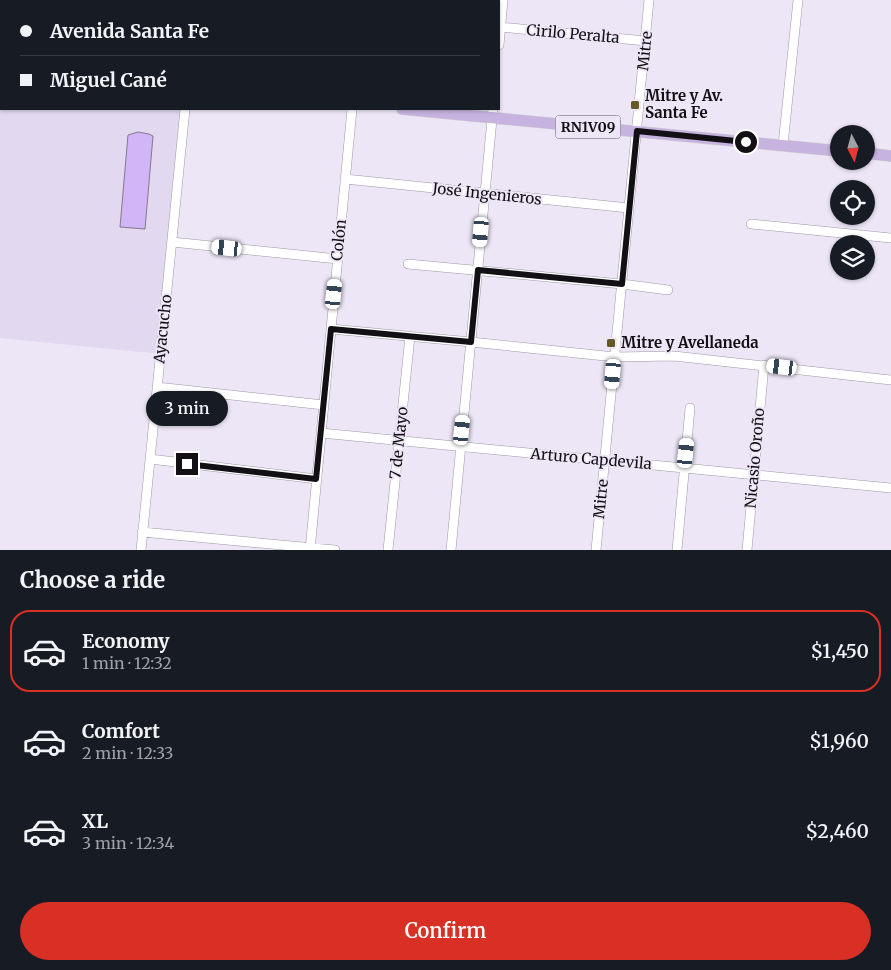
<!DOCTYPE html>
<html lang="en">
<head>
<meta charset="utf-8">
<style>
	:root { --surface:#171b24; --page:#20242c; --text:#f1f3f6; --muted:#9ea1a6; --line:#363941; --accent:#d93025 }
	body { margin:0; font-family:Merriweather,serif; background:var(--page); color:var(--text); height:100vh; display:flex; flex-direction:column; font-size:19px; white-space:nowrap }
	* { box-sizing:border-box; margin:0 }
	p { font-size:16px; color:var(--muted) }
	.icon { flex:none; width:28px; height:28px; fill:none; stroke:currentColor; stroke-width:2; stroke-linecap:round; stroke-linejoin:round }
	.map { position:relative; height:550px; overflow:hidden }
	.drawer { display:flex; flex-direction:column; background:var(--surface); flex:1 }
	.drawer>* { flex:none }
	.top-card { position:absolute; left:0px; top:0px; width:500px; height:110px; box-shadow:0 1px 4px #0004; display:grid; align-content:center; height:110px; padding:0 20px; background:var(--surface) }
	.needle { width:32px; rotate:174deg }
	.controls { position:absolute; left:830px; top:125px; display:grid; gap:10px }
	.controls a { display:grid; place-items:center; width:45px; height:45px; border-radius:50%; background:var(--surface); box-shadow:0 1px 4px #0004; font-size:25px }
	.end { position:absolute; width:22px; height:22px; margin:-11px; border:6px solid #121015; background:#fff; box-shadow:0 0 0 2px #fff }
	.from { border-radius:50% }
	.bubble { position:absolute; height:35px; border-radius:18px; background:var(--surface); box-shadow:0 1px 4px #0004; font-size:16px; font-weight:600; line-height:35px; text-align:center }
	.car { position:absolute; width:15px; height:30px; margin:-15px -8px; border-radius:6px; box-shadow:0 0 4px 1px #0007; background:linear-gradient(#fff 24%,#345 0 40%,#fff 0 76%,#345 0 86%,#fff 0) }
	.top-card b { display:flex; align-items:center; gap:18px; height:48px; font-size:19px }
	.top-card b+b { border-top:1px solid var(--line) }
	.top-card i { width:12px; height:12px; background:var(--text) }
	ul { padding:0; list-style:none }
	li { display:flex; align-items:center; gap:15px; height:82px; margin:0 10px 8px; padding:0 10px; border:2px solid transparent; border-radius:20px }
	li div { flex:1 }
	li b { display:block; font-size:19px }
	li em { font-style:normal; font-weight:600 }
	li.active { border-color:var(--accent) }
	li>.icon { width:45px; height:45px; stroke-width:1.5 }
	h2 { padding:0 20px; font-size:22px; line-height:60px }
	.cta { display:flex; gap:10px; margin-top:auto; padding:10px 20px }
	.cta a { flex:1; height:58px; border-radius:30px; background:var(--accent); color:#fff; font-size:20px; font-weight:600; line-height:58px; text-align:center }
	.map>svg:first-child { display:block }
	.built { fill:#e2d8ef }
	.building { fill:#d2b5f7; stroke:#817b89 }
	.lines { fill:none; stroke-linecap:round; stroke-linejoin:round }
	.minor-casing { stroke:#9d97a6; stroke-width:10 }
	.major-casing { stroke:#d0cfd0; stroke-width:12 }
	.minor { stroke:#fff; stroke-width:9 }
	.major { stroke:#c7b3df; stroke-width:11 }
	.route { stroke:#121015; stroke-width:6 }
	.poi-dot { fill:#675926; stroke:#ede6f6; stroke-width:2 }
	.labels { text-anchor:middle; stroke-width:4; stroke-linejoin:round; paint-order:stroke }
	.shield { fill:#ede6f6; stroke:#545058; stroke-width:1 }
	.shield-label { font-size:14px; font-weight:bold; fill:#121015 }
	.street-label { font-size:15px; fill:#121015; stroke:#ede6f6 }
	.poi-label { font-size:15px; font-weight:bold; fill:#121015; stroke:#ede6f6; text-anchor:start }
</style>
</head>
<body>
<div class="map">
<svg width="891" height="550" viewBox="0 0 891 550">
	<rect width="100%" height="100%" fill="#ede6f6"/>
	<!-- built -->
	<path class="built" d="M0,70H1V109H185L161,354L0,338Z"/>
	<!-- building -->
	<path class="building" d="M138,132L149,134L153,136L145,229L120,227L128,135Z"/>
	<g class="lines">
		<!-- minor casing -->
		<g class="minor-casing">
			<path id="minor" d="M197,0V1
				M62,1V0
				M362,1L363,0
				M500,27L646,41
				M499,45L503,0
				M783,145L798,0
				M345,179L629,208
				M751,224L891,238
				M172,242L338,259
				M408,264L622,284L668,290
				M331,329L471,342L615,357L674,356L891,380
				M157,387L324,405
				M321,433L891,488
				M150,459L317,479
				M142,532L335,550
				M141,550L185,109
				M310,550L352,109
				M388,550L410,336
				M451,550L493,109
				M596,550L649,0
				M677,550L690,408
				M747,550L764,365"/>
		</g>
		<!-- major casing -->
		<g class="major-casing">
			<path id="major" d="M0,70H1
				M402,109L839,151
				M866,153L891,156"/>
		</g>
		<!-- minor -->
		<use href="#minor" class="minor"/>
		<!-- major -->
		<use href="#major" class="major"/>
	</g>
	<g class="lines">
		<!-- route -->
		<path class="route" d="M187,464L316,479L331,329L471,342L478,270L622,284L637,131L746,142"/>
	</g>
	<!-- markers -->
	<g class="poi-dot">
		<rect x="630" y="100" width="10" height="10" rx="2.5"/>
		<rect x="606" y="338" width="10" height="10" rx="2.5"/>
	</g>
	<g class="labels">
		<!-- shield labels -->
		<rect class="shield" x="555.5" y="115.5" width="65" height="23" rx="4"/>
		<g class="shield-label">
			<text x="588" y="132">RN1V09</text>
		</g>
		<!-- street labels -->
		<g class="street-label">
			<text transform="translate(573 34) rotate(5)" y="5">Cirilo Peralta</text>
			<text transform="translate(645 51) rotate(-84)" y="5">Mitre</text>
			<text transform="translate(487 194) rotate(6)" y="5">José Ingenieros</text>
			<text transform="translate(339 240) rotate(-84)" y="5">Colón</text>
			<text transform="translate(163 329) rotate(-84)" y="5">Ayacucho</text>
			<text transform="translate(399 443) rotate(-84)" y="5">7 de Mayo</text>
			<text transform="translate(755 458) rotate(-85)" y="5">Nicasio Oroño</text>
			<text transform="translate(591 459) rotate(5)" y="5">Arturo Capdevila</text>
			<text transform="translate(601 499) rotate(-84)" y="5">Mitre</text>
		</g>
		<!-- poi labels -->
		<g class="poi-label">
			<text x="645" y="101">Mitre y Av.<tspan x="645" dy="17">Santa Fe</tspan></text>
			<text x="621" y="348">Mitre y Avellaneda</text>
		</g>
	</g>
</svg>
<div class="controls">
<a><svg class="needle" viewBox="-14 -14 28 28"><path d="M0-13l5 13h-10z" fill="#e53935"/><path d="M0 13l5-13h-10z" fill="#9ea1a6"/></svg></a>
<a><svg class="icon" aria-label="locate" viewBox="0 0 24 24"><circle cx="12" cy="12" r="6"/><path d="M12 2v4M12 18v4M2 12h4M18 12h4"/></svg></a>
<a><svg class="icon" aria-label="layers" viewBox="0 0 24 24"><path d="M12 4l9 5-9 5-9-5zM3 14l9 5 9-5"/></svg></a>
</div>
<i class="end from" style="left:746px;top:142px"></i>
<i class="end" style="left:187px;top:464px"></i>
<div class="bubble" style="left:146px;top:391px;width:82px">3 min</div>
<i class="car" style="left:481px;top:232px;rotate:185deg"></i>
<i class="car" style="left:227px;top:248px;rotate:276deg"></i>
<i class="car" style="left:334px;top:294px;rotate:6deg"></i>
<i class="car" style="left:782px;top:367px;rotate:277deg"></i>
<i class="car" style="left:613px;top:374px;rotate:185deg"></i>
<i class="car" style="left:462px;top:430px;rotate:6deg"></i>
<i class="car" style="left:686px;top:453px;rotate:6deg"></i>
<div class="top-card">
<b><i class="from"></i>Avenida Santa Fe</b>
<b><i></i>Miguel Cané</b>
</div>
</div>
<section class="drawer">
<h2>Choose a ride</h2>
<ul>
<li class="active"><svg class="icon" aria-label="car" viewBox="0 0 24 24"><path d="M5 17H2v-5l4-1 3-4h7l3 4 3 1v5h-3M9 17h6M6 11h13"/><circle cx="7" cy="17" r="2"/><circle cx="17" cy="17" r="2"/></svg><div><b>Economy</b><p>1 min · 12:32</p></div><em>$1,450</em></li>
<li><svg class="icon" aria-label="car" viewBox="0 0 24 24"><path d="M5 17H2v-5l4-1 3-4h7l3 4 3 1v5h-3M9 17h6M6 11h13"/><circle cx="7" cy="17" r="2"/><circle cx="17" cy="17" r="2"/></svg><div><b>Comfort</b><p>2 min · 12:33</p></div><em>$1,960</em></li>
<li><svg class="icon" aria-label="car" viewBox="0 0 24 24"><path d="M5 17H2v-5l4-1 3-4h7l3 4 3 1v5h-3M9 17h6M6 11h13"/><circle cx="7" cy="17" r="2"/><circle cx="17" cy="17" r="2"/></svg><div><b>XL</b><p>3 min · 12:34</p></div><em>$2,460</em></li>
</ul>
<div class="cta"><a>Confirm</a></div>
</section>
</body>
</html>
